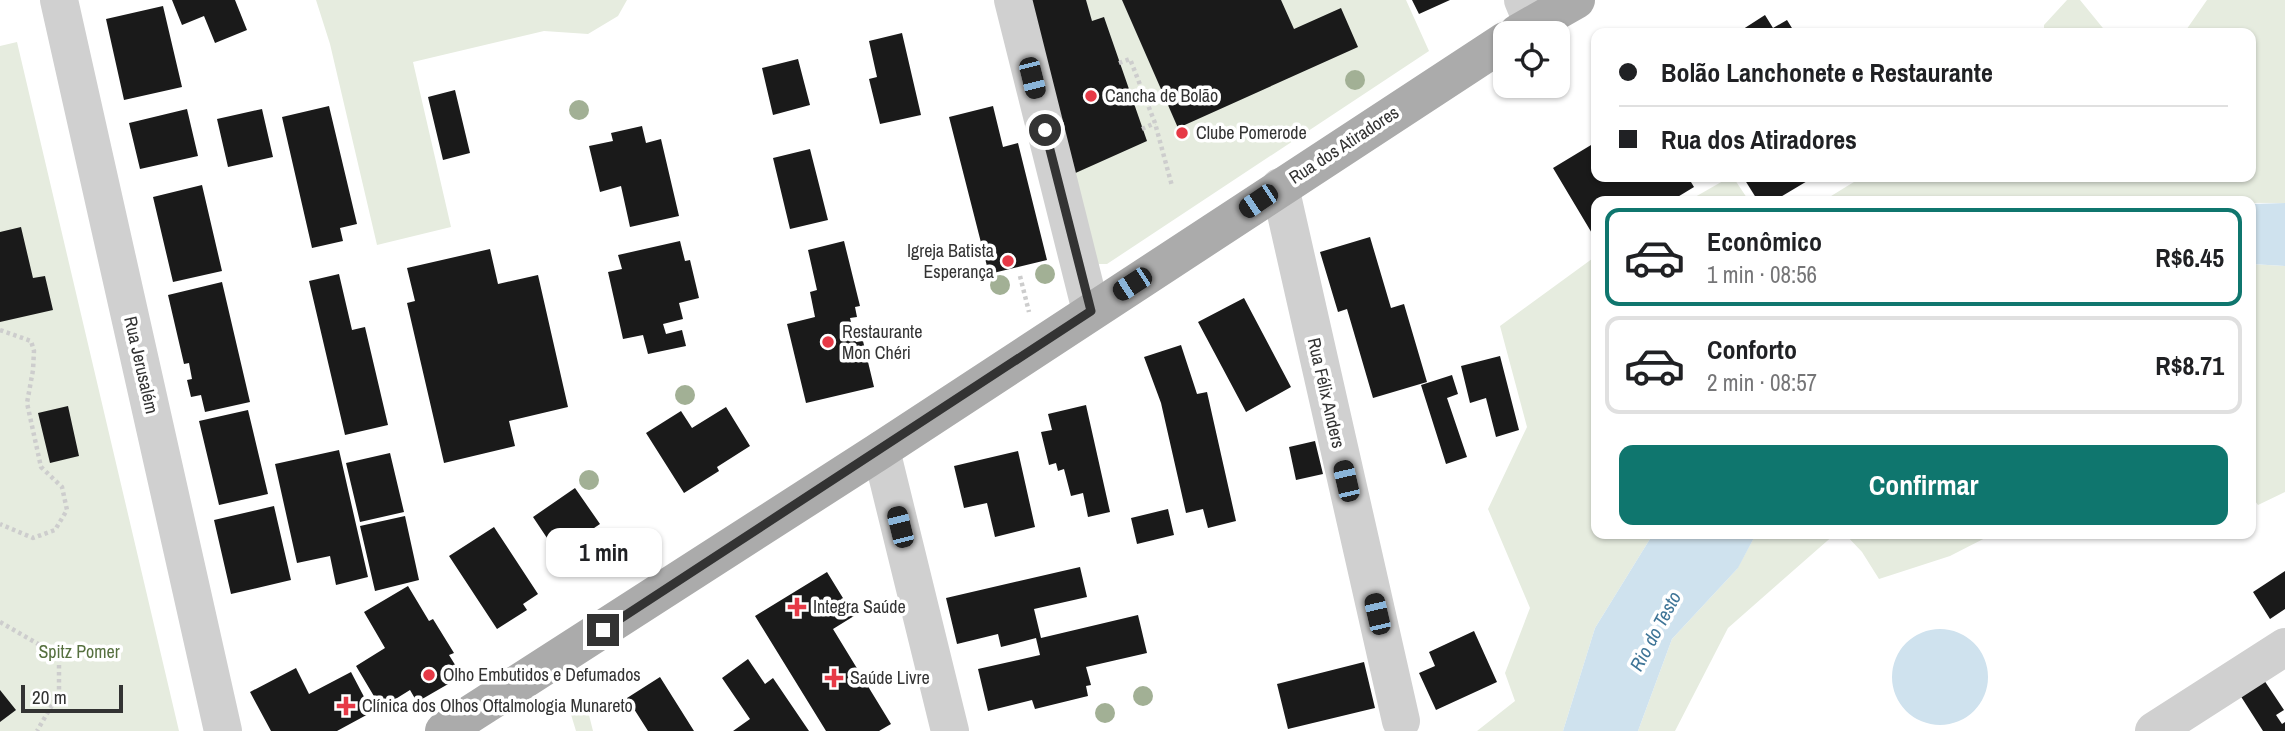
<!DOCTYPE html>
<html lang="pt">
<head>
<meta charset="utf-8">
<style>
	:root { --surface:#fff; --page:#f6f6f6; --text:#202124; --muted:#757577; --line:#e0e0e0; --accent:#0f766e }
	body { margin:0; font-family:"Archivo Narrow",sans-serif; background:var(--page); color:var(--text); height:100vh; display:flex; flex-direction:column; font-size:26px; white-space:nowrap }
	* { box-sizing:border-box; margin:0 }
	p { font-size:23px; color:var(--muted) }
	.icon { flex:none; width:38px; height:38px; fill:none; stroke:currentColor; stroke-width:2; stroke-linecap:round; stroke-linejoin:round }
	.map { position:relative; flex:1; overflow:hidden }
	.side { position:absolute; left:1591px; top:196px; width:665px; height:343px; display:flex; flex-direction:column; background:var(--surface); border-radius:14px; box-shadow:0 2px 5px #0004 }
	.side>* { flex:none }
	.banner { position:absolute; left:1591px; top:28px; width:665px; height:154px; border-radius:14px; box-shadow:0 2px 5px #0004; display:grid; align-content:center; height:154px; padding:0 28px; background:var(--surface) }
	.controls { position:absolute; left:1493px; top:21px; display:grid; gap:14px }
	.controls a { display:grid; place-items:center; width:77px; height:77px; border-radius:14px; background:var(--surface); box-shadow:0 2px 5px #0004; font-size:35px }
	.scale { position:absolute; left:21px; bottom:18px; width:102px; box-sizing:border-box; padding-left:7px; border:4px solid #333; border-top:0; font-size:19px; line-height:24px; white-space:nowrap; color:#333; -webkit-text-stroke:5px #fff; paint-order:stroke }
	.end { position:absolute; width:32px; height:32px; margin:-16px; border:9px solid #333; background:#fff; box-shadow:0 0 0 4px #fff }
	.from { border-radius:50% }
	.bubble { position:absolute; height:49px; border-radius:14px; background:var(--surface); box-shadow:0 2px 5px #0004; font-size:23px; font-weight:700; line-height:49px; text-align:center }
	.car { position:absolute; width:21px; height:42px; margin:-21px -10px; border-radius:9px; box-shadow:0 0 5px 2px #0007; background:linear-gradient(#222 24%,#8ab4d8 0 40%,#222 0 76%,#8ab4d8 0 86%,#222 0) }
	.banner b { display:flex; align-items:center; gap:24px; height:66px; font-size:26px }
	.banner b+b { border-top:2px solid var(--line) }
	.banner i { width:18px; height:18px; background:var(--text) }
	ul { padding:12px 0 0; list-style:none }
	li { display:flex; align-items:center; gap:21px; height:98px; margin:0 14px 10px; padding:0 14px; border:4px solid var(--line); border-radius:14px }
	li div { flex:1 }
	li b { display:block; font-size:26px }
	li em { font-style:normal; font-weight:700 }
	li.active { border-color:var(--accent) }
	li>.icon { width:63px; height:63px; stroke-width:1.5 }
	.cta { display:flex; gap:14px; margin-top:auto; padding:14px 28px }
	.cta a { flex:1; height:80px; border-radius:14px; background:var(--accent); color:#fff; font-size:28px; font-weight:700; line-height:80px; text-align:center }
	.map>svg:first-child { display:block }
	.green { fill:#e6ecdf }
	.water { fill:#cfe2ee }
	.building { fill:#1a1a1a }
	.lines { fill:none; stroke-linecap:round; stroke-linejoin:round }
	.path { stroke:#cdcdcd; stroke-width:4.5; stroke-dasharray:3.5 3.5; stroke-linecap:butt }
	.minor { stroke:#d0d0d0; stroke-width:38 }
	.major { stroke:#ababab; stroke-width:38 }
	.tree { fill:#a2b095 }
	.route { stroke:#333; stroke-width:9 }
	.poi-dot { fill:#e63946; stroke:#fff; stroke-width:2.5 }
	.labels { text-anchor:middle; stroke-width:7; stroke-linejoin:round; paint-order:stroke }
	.poi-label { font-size:18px; fill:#333; stroke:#fff; text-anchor:start }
	.street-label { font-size:18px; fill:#333; stroke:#fff }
	.park-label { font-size:18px; fill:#56703f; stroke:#fff }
	.water-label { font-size:19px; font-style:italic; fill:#3f7597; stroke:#fff }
</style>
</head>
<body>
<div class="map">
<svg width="2285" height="731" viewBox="0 0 2285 731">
	<rect width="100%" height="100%" fill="#fff"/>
	<!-- green -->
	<path class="green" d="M316,0H627L618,16L588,34L544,31L413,62L451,227L377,245L330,44Z
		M1023,0H1406L1429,51L1107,264H1099L1092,260Z
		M2067,0H2080L2107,33H2044V25Z
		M2207,0H2285V203L1823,201L1862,177H2250V33H2184Z
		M17,42L179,731H0V46Z
		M1730,177H1733L1749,201H1688Z
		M1596,256V534H1653L1595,628L1563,731H1477L1515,701L1505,673L1530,608L1488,509L1527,427L1500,326Z
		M2250,264L2285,266V492L2258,505L2250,494Z
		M1756,534H1835L1728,628L1675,731H1638L1672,639L1737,569Z
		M1845,534H1993L1950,556L1879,579L1862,552Z
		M585,699L593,731H576L569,708Z"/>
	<!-- water -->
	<path class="water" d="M2285,203V266L2251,264V204Z
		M1653,534H1756L1738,568L1672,639L1638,731H1563L1595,628Z
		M1892 677a48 48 0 1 1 96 0a48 48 0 1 1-96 0Z"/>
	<!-- building -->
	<path class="building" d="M172,0H235L247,30L215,43L204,16L182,25Z
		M1025,0H1086L1092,21L1104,17L1147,141L1071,175Z
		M1122,0H1281L1294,29L1341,8L1358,47L1178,128Z
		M1412,0H1450L1419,14Z
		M163,6L182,87L124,100L106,19Z
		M1765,15L1773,28L1787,20L1795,33H1737Z
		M902,33L921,115L880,124L869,79L877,77L869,41Z
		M798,59L810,105L773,115L762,68Z
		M455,90L470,153L443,160L428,97Z
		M329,106L357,224L340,228L343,241L312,248L282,117Z
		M993,106L1003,147L1018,143L1047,260L989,274L949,117Z
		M187,109L198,156L140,169L129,123Z
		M262,109L273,157L228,167L217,119Z
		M642,126L646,143L661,139L679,216L630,227L621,186L600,192L589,146L613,141L611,133Z
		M1596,142V177H1688L1694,187L1671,201H1596V240L1553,168Z
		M810,149L828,220L790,229L773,158Z
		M1743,177H1814L1774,201H1758Z
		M202,185L222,271L173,282L153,197Z
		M21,227L33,278L45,276L53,310L0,322V232Z
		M1370,237L1391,308L1404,304L1427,382L1373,398L1347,309L1338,312L1320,252Z
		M680,241L685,261L690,260L699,298L679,303L683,319L663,324L666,334L682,330L686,346L648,354L643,335L623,339L608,272L622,269L618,255Z
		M844,241L860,306L855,307L857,317L850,318L856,342L863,341L874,387L806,403L787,324L815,317L810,292L817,290L808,250Z
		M490,249L498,284L538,275L568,407L509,421L515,446L444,463L407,303L415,301L407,268Z
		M339,274L352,330L365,327L388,425L345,435L309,281Z
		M222,282L250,402L205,412L201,395L191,397L187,380L192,379L189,363L184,364L168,295Z
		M1244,298L1291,387L1246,412L1198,322Z
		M1181,345L1197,394L1207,392L1236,521L1208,528L1203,509L1186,513L1161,403L1144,357Z
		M1500,356L1519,430L1496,437L1486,398L1470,403L1461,366Z
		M1452,375L1458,394L1447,398L1467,457L1446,464L1421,385Z
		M1086,405L1110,512L1088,517L1083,493L1071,496L1064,469L1058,471L1056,463L1049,465L1041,432L1052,430L1048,414Z
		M68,406L79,456L50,463L38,413Z
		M726,407L750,446L717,467L719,471L684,493L646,433L681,411L692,428Z
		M248,410L268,494L219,505L199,421Z
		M1315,441L1323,474L1296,480L1289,447Z
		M339,450L368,577L336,585L330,556L297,563L275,464Z
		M1018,451L1035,527L995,537L987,503L964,508L954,466Z
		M390,453L404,512L360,522L346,463Z
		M575,488L600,524L557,553L533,517Z
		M274,506L291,580L231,594L214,520Z
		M1168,509L1174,535L1137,544L1131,518Z
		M405,516L419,580L375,591L360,526Z
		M494,527L538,594L523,604L527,610L497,629L449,556Z
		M1080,567L1087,597L1034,609L1041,638L1138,615L1147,653L1086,667L1091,685L1086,686L1088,696L1035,709L1032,700L988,711L978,669L1040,655L1036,638L1001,647L998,634L957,644L946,598Z
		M2285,571V609L2270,619L2253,592Z
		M827,572L854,616L833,629L891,724L879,731H826L755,616Z
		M408,586L429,621L433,619L454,653L449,655L462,676L417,702L410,690L381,708L356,666L385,648L364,612Z
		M1474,631L1497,682L1436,710L1419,673L1435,666L1429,652Z
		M748,659L765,684L773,678L809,731H733L750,719L722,678Z
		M1364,662L1375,708L1288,729L1277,684Z
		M296,668L309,694L351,672L372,712L337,731H271L250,692Z
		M660,677L694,731H648L627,698Z
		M2264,680L2284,710L2276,715L2282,724L2285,722V731H2263L2240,695Z
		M0,690L16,710L0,722Z"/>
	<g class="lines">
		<!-- path -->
		<path class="path" d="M1119,63L1130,59L1155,123L1172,186
			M1142,129L1155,123
			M1020,276L1029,312
			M0,330L31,341L34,351L33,370L27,403L41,467L62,487L67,510L55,530L33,538L0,524
			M0,622L59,656V693L37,731"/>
		<!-- minor -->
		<path class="minor" d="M59,0L223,731
			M1013,0L1091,311
			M1523,0L1533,24
			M1280,187L1401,721
			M881,450L950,731
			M2154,731L2285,647"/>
		<!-- major -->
		<path class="major" d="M1518,33L1576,0
			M444,731L881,450L1505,41"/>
	</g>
	<!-- trees -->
	<g class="tree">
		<circle cx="1355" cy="80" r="10"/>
		<circle cx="579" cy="110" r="10"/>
		<circle cx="1045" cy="274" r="10"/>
		<circle cx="1000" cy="285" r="10"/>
		<circle cx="685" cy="395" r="10"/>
		<circle cx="589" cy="480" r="10"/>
		<circle cx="1143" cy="696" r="10"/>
		<circle cx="1105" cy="713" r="10"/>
	</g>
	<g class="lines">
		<!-- route -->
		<path class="route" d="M603,630L1091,311L1045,130"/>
	</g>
	<!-- markers -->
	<g class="poi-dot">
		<circle cx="1091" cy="96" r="7"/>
		<circle cx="1182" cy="133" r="7"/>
		<circle cx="1008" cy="261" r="7"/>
		<circle cx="828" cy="342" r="7"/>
		<path d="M793.5 596.5h7v7h7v7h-7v7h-7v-7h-7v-7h7z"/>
		<circle cx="429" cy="675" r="7"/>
		<path d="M830.5 667.5h7v7h7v7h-7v7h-7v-7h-7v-7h7z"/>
		<path d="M342.5 695.5h7v7h7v7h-7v7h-7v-7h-7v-7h7z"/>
	</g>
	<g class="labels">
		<!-- poi labels -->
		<g class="poi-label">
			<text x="1105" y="102">Cancha de Bolão</text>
			<text x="1196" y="139">Clube Pomerode</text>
			<text x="994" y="257" text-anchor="end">Igreja Batista<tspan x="994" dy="21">Esperança</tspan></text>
			<text x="842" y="338">Restaurante<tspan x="842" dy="21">Mon Chéri</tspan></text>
			<text x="813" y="613">Integra Saúde</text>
			<text x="443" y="681">Olho Embutidos e Defumados</text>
			<text x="850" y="684">Saúde Livre</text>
			<text x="362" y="712">Clínica dos Olhos Oftalmologia Munareto</text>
		</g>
		<!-- street labels -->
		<g class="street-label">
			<text transform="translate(1344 145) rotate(-33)" y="6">Rua dos Atiradores</text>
			<text transform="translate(141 365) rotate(77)" y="6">Rua Jerusalém</text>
			<text transform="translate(1326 393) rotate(77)" y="6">Rua Félix Anders</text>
		</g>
		<!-- park labels -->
		<g class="park-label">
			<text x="79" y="658">Spitz Pomer</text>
		</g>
		<!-- water labels -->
		<g class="water-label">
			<text transform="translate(1655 631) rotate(-62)" y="7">Rio do Testo</text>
		</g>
	</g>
</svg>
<div class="controls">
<a><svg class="icon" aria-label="locate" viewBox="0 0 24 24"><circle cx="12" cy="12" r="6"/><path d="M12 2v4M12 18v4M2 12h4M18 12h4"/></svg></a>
</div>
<div class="scale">20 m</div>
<i class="end from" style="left:1045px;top:130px"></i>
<i class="end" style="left:603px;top:630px"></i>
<div class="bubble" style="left:546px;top:528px;width:116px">1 min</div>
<i class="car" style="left:1032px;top:78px;rotate:166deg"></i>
<i class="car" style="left:1258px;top:201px;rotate:236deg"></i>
<i class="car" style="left:1132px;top:284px;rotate:237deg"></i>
<i class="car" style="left:1346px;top:481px;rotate:347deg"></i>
<i class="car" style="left:900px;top:527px;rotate:346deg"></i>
<i class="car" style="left:1377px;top:614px;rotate:347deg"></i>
<div class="banner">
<b><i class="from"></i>Bolão Lanchonete e Restaurante</b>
<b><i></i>Rua dos Atiradores</b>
</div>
<section class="side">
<ul>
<li class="active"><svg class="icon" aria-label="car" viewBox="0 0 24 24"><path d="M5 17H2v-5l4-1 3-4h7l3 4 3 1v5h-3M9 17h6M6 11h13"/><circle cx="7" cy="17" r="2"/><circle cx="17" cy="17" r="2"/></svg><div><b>Econômico</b><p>1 min · 08:56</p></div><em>R$6.45</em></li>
<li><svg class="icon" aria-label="car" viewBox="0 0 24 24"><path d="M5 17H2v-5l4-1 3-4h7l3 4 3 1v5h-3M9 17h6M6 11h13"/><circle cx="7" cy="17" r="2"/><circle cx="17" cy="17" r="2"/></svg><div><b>Conforto</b><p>2 min · 08:57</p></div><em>R$8.71</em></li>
</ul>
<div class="cta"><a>Confirmar</a></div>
</section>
</div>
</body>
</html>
